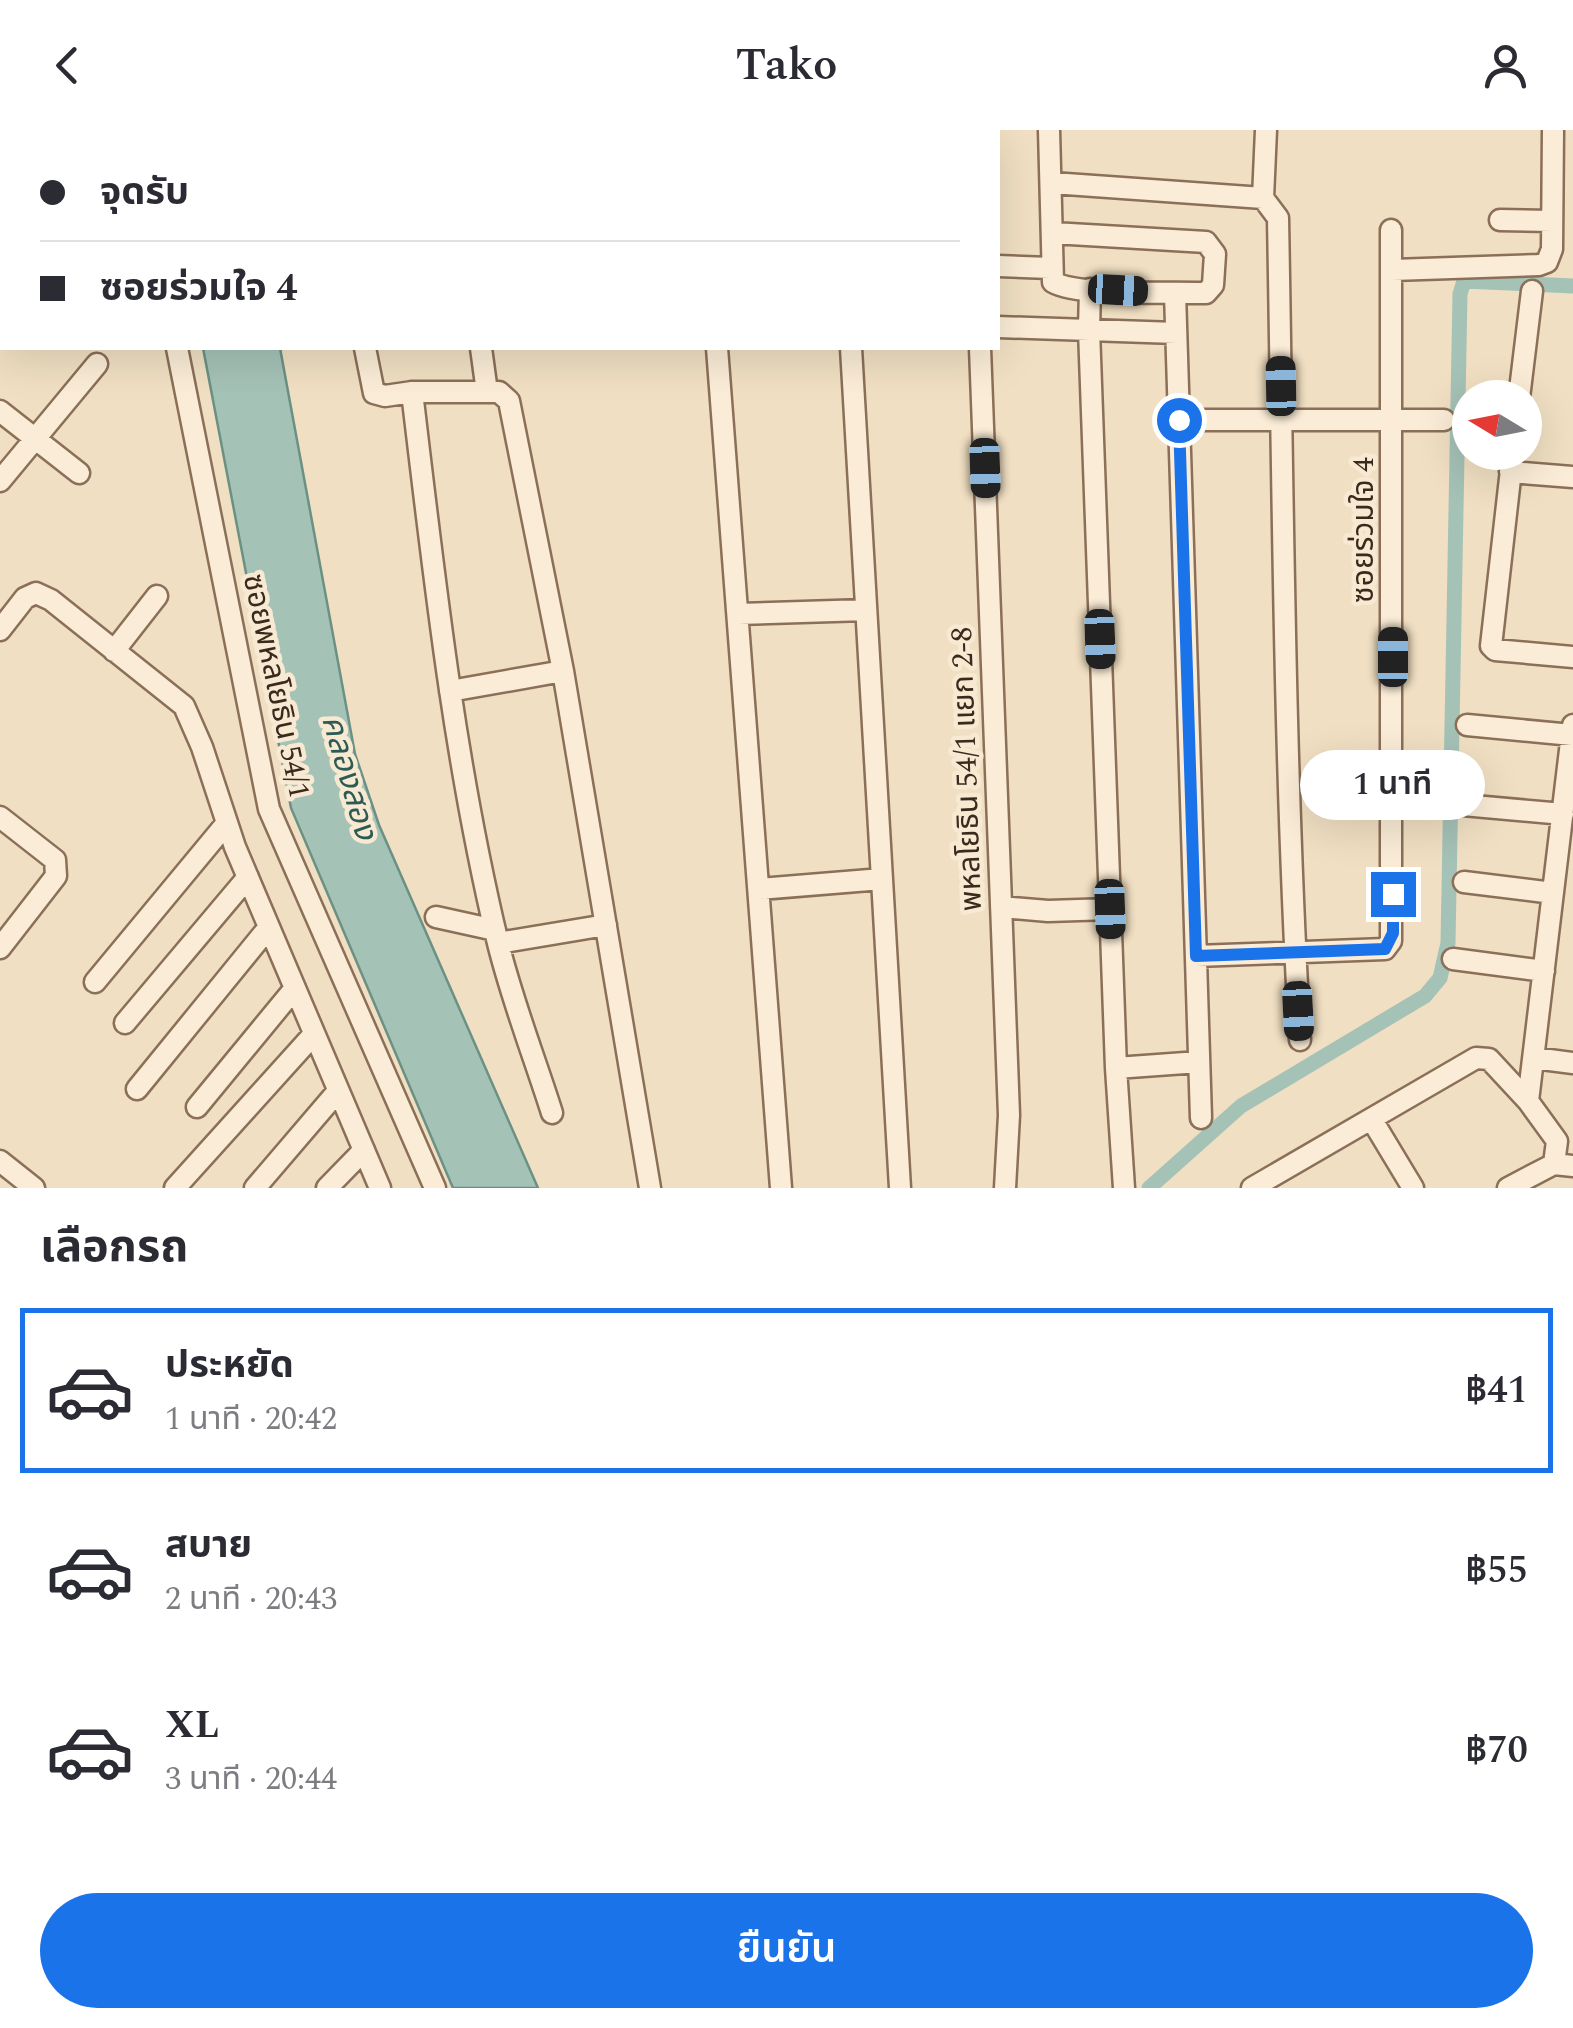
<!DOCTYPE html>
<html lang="th">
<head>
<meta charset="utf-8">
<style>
	:root { --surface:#fff; --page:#f2f2f3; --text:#2b2b33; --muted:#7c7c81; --line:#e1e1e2; --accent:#1a73e8 }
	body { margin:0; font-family:Spectral,"Noto Sans Thai",serif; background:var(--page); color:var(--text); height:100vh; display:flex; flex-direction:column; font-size:38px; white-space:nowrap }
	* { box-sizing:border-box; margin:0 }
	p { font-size:32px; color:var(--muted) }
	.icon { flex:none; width:55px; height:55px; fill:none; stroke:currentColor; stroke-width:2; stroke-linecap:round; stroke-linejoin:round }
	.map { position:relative; height:1058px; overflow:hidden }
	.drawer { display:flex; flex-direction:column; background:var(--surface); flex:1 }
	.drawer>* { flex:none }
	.hud { position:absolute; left:0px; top:0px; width:1000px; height:220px; box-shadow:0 10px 40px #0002; display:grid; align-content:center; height:220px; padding:0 40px; background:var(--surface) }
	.needle { width:65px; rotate:280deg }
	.controls { position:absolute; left:1452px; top:250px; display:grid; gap:20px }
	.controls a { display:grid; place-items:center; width:90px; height:90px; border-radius:50%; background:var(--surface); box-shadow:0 10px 40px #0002; font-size:50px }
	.end { position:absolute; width:45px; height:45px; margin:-22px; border:12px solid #1a73e8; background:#fff; box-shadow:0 0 0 5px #fff }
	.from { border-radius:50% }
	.bubble { position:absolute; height:70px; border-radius:35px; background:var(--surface); box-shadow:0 10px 40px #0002; font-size:32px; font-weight:600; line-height:70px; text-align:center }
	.car { position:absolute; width:30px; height:60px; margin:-30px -15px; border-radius:12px; box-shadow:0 0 8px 2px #0007; background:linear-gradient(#222 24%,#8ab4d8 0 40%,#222 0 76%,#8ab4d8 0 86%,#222 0) }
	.hud b { display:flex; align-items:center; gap:35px; height:95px; font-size:38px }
	.hud b+b { border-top:2px solid var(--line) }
	.hud i { width:25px; height:25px; background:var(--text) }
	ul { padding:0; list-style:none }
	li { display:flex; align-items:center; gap:30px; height:165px; margin:0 20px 15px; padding:0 20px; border:5px solid transparent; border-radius:0px }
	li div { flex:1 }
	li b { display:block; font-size:38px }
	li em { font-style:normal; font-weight:600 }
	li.active { border-color:var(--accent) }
	li>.icon { width:90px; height:90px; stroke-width:1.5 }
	h2 { padding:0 40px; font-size:45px; line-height:120px }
	.action { display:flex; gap:20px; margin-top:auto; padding:20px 40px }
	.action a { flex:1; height:115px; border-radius:60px; background:var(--accent); color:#fff; font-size:40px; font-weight:600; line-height:115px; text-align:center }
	header { display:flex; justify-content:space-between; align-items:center; height:130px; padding:0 40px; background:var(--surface); font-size:45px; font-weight:600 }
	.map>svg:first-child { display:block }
	.water { fill:#a5c2b7; stroke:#6b9184; stroke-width:2.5 }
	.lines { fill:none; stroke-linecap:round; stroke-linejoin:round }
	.canal { stroke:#a5c2b7; stroke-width:15 }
	.minor-casing { stroke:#8b6f58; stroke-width:25 }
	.minor { stroke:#faecd6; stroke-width:20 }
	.route { stroke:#1a73e8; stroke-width:12 }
	.labels { text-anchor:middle; stroke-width:9; stroke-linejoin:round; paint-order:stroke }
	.street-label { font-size:30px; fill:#3a291d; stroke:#f7e9d2 }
	.water-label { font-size:32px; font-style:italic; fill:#2c5a54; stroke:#f7e9d2 }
</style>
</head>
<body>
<header><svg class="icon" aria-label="back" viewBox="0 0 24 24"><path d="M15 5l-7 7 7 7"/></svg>Tako<svg class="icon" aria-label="person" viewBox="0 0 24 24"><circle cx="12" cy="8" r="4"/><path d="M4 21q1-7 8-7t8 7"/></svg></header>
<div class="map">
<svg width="1573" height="1058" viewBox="0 0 1573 1058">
	<rect width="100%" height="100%" fill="#f0dfc2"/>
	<!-- water -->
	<path class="water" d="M203,218H280L355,624L379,695L538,1058H453L291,678Z"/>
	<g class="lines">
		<!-- canal -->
		<path class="canal" d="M1149,1058L1241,976L1425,866L1440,848L1448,813L1460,164L1464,151L1573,156"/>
		<!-- minor casing -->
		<g class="minor-casing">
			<path id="minor" d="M67,0L71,2
				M137,0V2
				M234,0V2
				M304,0L306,2
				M395,0V2
				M833,0L834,2
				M1049,0L1053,152C1077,166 1165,162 1197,163H1206L1213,155L1215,124L1206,112L1053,103
				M1266,0L1263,68L1278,88C1283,362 1284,637 1300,910
				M587,2V0
				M709,2V0
				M954,2V0
				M1052,53L1263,68
				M1500,90L1552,91
				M998,136L1050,138
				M1393,140L1539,135L1547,132L1552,119L1553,0
				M1090,159L1089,200L1116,938L1124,1058
				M1175,163L1201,988
				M0,169L2,165
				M998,197L1176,203
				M177,218L269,679L435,1058
				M365,218L374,263L385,266L412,262H499L509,271L563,541L650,1058
				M481,218L487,262
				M717,218L781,1058
				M851,218L900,1058
				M980,218L1009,985L1005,1058
				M412,262C434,446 454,629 497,809C511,868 534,926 552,983
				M1519,268L1532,161
				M0,281L79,343
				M1179,290H1444
				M1513,322L1491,516L1495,520L1573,527
				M1510,342L1573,347
				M0,351L97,234
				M738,484L866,480
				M0,500L25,468L36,463L51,470L184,576L202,617L235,717L380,1058
				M114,521L157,466
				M450,561L563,541
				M1467,595L1572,605
				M1463,675L1563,684
				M0,687L55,730L56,746L0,818
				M1464,752L1553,763
				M760,759L882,749
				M1001,777L1048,781L1110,779
				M436,787L495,800
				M498,813L606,795
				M1196,826L1385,819L1391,811V100
				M1453,829L1544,841
				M95,852L226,694
				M125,893L248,747
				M1534,928L1573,933
				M1116,938L1199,932
				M137,959L269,797
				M1528,971L1573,595
				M197,977L295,858
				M1372,990L1413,1058
				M0,1031L34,1058
				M175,1058L314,904
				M255,1058L338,961
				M327,1058L364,1020
				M1252,1058L1476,928L1489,929L1528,971L1557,1011L1554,1034
				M1508,1058L1554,1034L1573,1036"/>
		</g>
		<!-- minor -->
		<use href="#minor" class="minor"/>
	</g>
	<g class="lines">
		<!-- route -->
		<path class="route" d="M1179,290L1196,826L1385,819L1393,803V764"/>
	</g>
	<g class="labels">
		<!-- street labels -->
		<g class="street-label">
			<text transform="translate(1363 400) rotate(-90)" y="10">ซอยร่วมใจ 4</text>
			<text transform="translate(277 556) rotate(78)" y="10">ซอยพหลโยธิน 54/1</text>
			<text transform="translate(966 639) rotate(-92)" y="10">พหลโยธิน 54/1 แยก 2-8</text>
		</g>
		<!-- water labels -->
		<g class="water-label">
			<text transform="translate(350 647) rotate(74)" y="11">คลองสอง</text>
		</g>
	</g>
</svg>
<div class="controls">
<a><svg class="needle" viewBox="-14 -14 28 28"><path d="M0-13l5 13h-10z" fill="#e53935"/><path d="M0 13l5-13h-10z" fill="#7c7c81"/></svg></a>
</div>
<i class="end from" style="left:1179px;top:290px"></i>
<i class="end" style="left:1393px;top:764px"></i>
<div class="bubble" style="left:1300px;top:620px;width:185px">1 นาที</div>
<i class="car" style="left:1118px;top:160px;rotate:93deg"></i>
<i class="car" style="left:1281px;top:256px;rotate:359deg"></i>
<i class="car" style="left:985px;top:338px;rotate:178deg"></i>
<i class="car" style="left:1100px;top:509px;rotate:178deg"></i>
<i class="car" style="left:1393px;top:527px;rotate:0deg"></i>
<i class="car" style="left:1110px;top:779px;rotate:178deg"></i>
<i class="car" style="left:1298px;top:881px;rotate:177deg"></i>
<div class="hud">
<b><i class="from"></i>จุดรับ</b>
<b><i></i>ซอยร่วมใจ 4</b>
</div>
</div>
<section class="drawer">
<h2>เลือกรถ</h2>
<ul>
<li class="active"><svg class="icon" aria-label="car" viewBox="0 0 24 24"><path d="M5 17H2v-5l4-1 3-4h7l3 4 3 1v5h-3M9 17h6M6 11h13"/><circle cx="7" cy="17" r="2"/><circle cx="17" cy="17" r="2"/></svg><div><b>ประหยัด</b><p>1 นาที · 20:42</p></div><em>฿41</em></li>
<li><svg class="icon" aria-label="car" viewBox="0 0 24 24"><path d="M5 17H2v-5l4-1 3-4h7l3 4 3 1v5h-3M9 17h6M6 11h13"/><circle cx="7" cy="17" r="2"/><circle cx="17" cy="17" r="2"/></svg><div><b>สบาย</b><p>2 นาที · 20:43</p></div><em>฿55</em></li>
<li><svg class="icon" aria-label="car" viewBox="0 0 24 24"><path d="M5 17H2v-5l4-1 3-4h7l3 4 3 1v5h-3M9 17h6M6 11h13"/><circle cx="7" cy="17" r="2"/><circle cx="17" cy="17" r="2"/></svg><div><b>XL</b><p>3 นาที · 20:44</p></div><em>฿70</em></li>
</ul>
<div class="action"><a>ยืนยัน</a></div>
</section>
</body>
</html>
